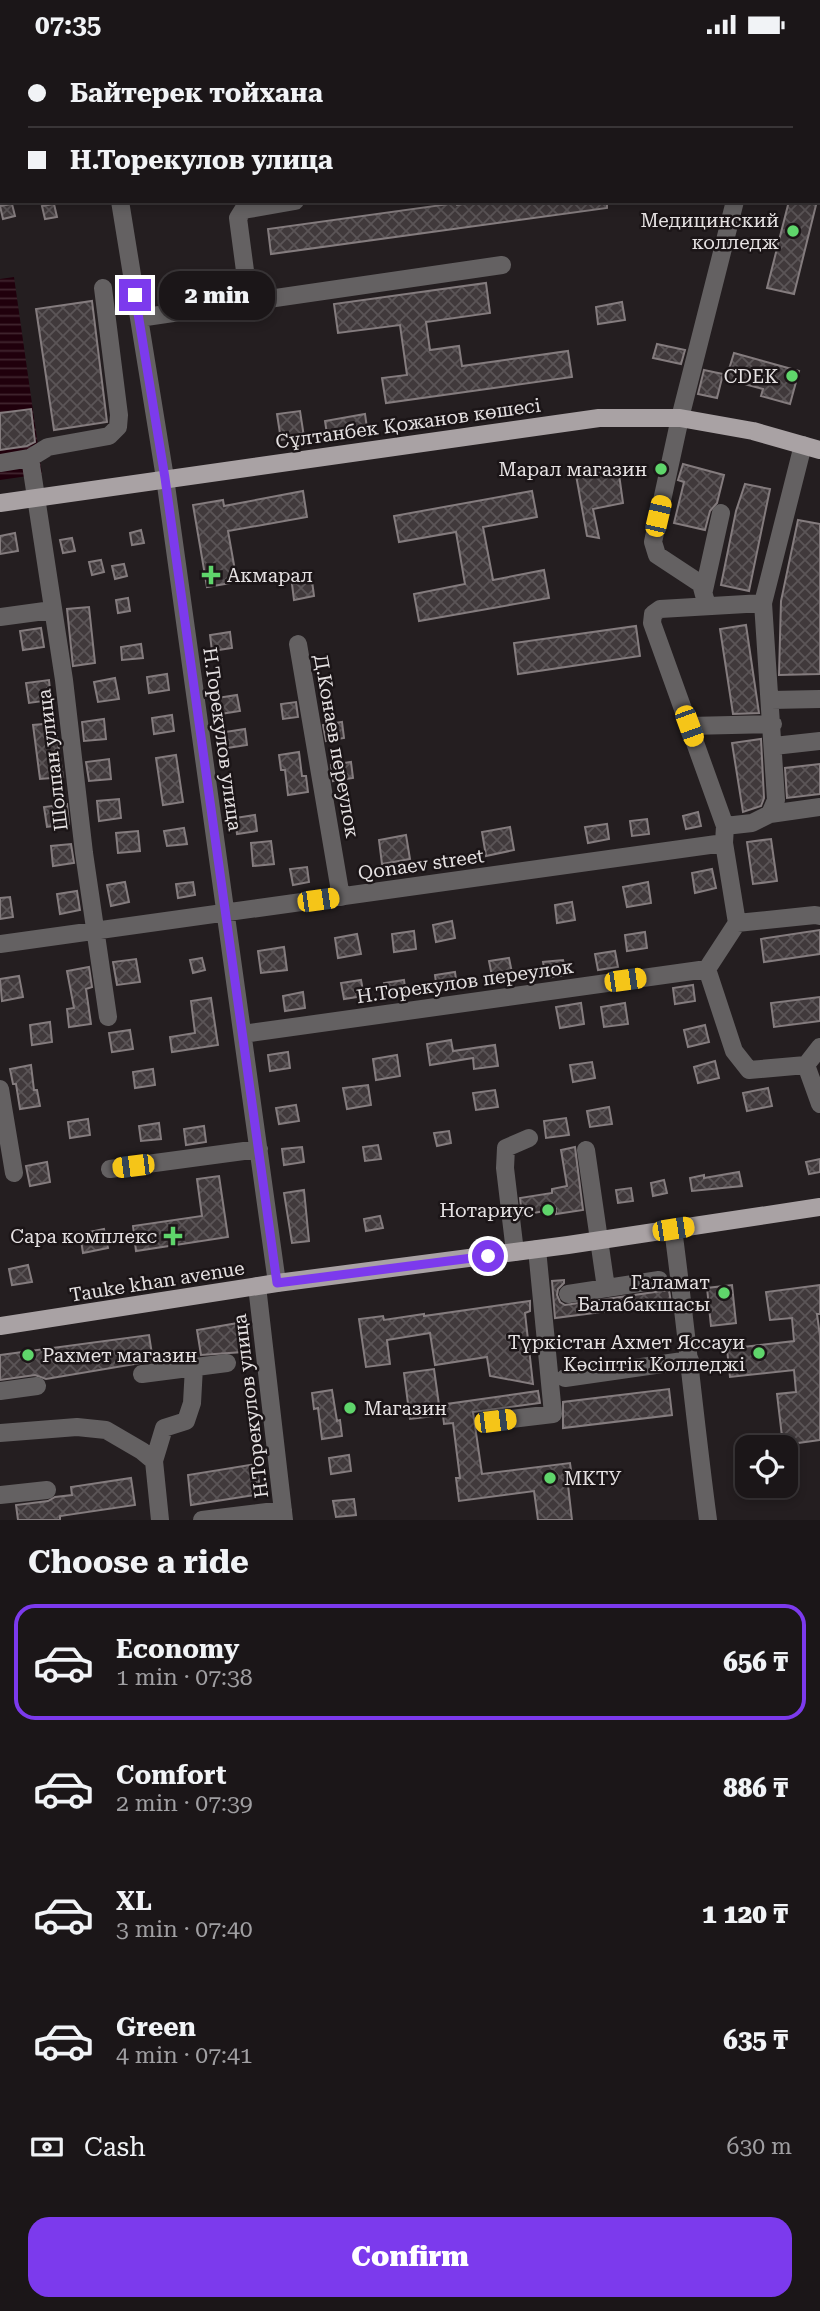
<!DOCTYPE html>
<html lang="en">
<head>
<meta charset="utf-8">
<style>
	:root { --surface:#1b1618; --page:#241f21; --text:#f1f3f6; --muted:#a09fa2; --line:#393537; --accent:#7c3aed }
	body { margin:0; font-family:"Roboto Serif",serif; background:var(--page); color:var(--text); height:100vh; display:flex; flex-direction:column; font-size:26px; white-space:nowrap }
	* { box-sizing:border-box; margin:0 }
	p { font-size:23px; color:var(--muted) }
	.icon { flex:none; width:38px; height:38px; fill:none; stroke:currentColor; stroke-width:2; stroke-linecap:round; stroke-linejoin:round }
	.map { position:relative; height:1471px; overflow:hidden }
	.sheet { display:flex; flex-direction:column; background:var(--surface); flex:1 }
	.sheet>* { flex:none }
	.hud { position:absolute; left:0px; top:0px; width:821px; height:154px; box-shadow:0 4px 10px #0003,0 0 0 2px var(--line); display:grid; align-content:center; height:154px; padding:0 28px; background:var(--surface) }
	.buttons { position:absolute; left:735px; top:1386px; display:grid; gap:14px }
	.buttons a { display:grid; place-items:center; width:63px; height:63px; border-radius:14px; background:var(--surface); box-shadow:0 4px 10px #0003,0 0 0 2px var(--line); font-size:35px }
	.end { position:absolute; width:32px; height:32px; margin:-16px; border:9px solid #7c3aed; background:#fff; box-shadow:0 0 0 4px #fff }
	.from { border-radius:50% }
	.bubble { position:absolute; height:49px; border-radius:21px; background:var(--surface); box-shadow:0 4px 10px #0003,0 0 0 2px var(--line); font-size:23px; font-weight:800; line-height:49px; text-align:center }
	.car { position:absolute; width:21px; height:42px; margin:-21px -10px; border-radius:9px; box-shadow:0 0 5px 2px #0007; background:linear-gradient(#f5c518 24%,#345 0 40%,#f5c518 0 76%,#345 0 86%,#f5c518 0) }
	.hud b { display:flex; align-items:center; gap:24px; height:66px; font-size:26px }
	.hud b+b { border-top:2px solid var(--line) }
	.hud i { width:18px; height:18px; background:var(--text) }
	ul { padding:0; list-style:none }
	li { display:flex; align-items:center; gap:21px; height:116px; margin:0 14px 10px; padding:0 14px; border:4px solid transparent; border-radius:21px }
	li div { flex:1 }
	li b { display:block; font-size:26px }
	li em { font-style:normal; font-weight:800 }
	li.active { border-color:var(--accent) }
	li>.icon { width:63px; height:63px; stroke-width:1.5 }
	h2 { padding:0 28px; font-size:32px; line-height:84px }
	.pay { display:flex; align-items:center; gap:18px; height:77px; padding:0 28px; font-size:26px }
	.pay p { margin-inline-start:auto }
	.primary-button { display:flex; gap:14px; margin-top:auto; padding:14px 28px }
	.primary-button a { flex:1; height:80px; border-radius:21px; background:var(--accent); color:#fff; font-size:28px; font-weight:800; line-height:80px; text-align:center }
	.status { display:flex; justify-content:space-between; align-items:center; height:49px; padding:0 35px; background:var(--surface); direction:ltr }
	.status svg { height:19px; fill:currentColor }
	.map>svg:first-child { display:block }
	.water { fill:url(#water-rules) }
	.building { fill:url(#building-cross-hatch); stroke:#847c7e; stroke-width:2 }
	.lines { fill:none; stroke-linecap:round; stroke-linejoin:round }
	.minor { stroke:#646162; stroke-width:18 }
	.major { stroke:#a9a2a4; stroke-width:18 }
	.route { stroke:#7c3aed; stroke-width:9 }
	.poi-dot { fill:#5fd56b; stroke:#1b1517; stroke-width:2.5 }
	.labels { text-anchor:middle; stroke-width:5; stroke-linejoin:round; paint-order:stroke }
	.poi-label { font-size:19px; fill:#e5e1e2; stroke:#1b1517; text-anchor:end }
	.street-label { font-size:19px; fill:#e5e1e2; stroke:#1b1517 }
</style>
</head>
<body>
<div class="status"><b>07:35</b><svg viewBox="0 0 49 12"><path d="M0 12V9h3v3zM5 12V6h3v6zM10 12V3h3v9zM15 12V0h3v12zM26 1h20v11H26zM47 4h2v5h-2z"/></svg></div>
<div class="map">
<svg width="820" height="1471" viewBox="0 0 820 1471">
	<defs>
		<pattern id="water-rules" width="6" height="5" patternUnits="userSpaceOnUse" patternTransform="scale(1.75)"><rect width="6" height="5" fill="#20000c"/><path d="M0 2.5h6" fill="none" stroke="#40252f"/></pattern>
		<pattern id="building-cross-hatch" width="8" height="8" patternUnits="userSpaceOnUse" patternTransform="scale(1.75)"><rect width="8" height="8" fill="#40393b"/><path d="M0 0l8 8M0 8l8-8" fill="none" stroke="#5b5557"/></pattern>
	</defs>
	<rect width="100%" height="100%" fill="#241e20"/>
	<!-- water -->
	<path class="water" d="M14,228L42,425L0,431V230Z"/>
	<!-- building -->
	<path class="building" d="M484,152H607V159L271,205L268,180L456,154L457,156Z
		M789,152H817L794,245L767,239Z
		M12,155L15,167L3,170L0,157Z
		M54,155L57,168L45,170L42,157Z
		M486,234L490,264L426,273L430,301L459,297L462,317L568,302L572,328L386,354L382,329L407,326L400,276L338,284L334,255Z
		M92,252L107,373L54,381L36,260Z
		M622,253L625,271L598,275L596,258Z
		M657,295L685,301L681,315L653,309Z
		M734,304L799,322L790,355L761,347L763,340L726,330Z
		M704,321L723,325L717,349L698,345Z
		M31,360L35,393L27,397L0,401V364Z
		M300,362L304,388L281,391L277,365Z
		M365,365L367,379L327,385L325,372Z
		M683,415L724,426L717,454L710,462L705,481L674,474L684,433L678,431Z
		M618,418L623,454L593,460L599,489L587,487L576,426Z
		M745,435L770,440L749,542L721,536L736,462Z
		M303,442L307,468L228,482L237,533L207,538L193,456L223,451L224,457Z
		M532,442L537,468L483,478L493,531L544,521L549,549L419,572L414,545L465,535L456,483L399,493L394,467Z
		M798,471L820,475V625L779,626L781,552Z
		M141,481L144,494L132,496L130,484Z
		M15,484L18,502L0,505V487Z
		M72,489L75,502L63,504L60,491Z
		M101,511L104,523L92,526L89,513Z
		M124,515L127,527L115,530L112,517Z
		M312,532L314,547L294,551L292,535Z
		M128,549L130,562L118,564L116,551Z
		M89,558L95,614L73,617L67,560Z
		M746,576L759,664L733,665L720,580Z
		M636,577L640,607L518,625L514,594Z
		M41,579L44,598L23,601L20,582Z
		M230,583L232,599L212,602L210,586Z
		M141,595L143,609L122,611L121,598Z
		M167,625L169,641L149,644L147,628Z
		M115,629L119,650L98,653L94,633Z
		M49,631L51,651L29,654L26,634Z
		M237,646L240,662L220,665L217,649Z
		M296,653L298,668L283,670L281,655Z
		M172,666L174,682L154,685L152,669Z
		M104,670L106,690L84,692L82,673Z
		M342,673L344,689L326,692L323,676Z
		M55,674L63,728L40,730L33,676Z
		M245,680L247,696L227,699L225,683Z
		M761,690L764,749L761,757L743,763L732,694Z
		M299,703L302,727H306L308,743L288,746L285,721H281L279,706Z
		M176,706L183,753L163,756L156,709Z
		M109,710L111,730L89,732L86,713Z
		M351,713L353,729L333,732L331,716Z
		M820,715V745L787,749L785,719Z
		M119,750L121,769L99,772L97,752Z
		M67,755L69,775L47,778L44,758Z
		M698,763L701,777L686,780L683,767Z
		M255,766L257,782L237,785L235,769Z
		M647,770L649,785L632,787L630,772Z
		M607,775L609,790L588,794L585,778Z
		M510,778L514,801L486,807L482,783Z
		M184,779L187,795L167,797L164,782Z
		M138,782L140,802L118,804L116,784Z
		M406,786L410,810L382,815L379,791Z
		M771,790L777,832L753,835L747,793Z
		M271,792L274,815L253,817L251,794Z
		M71,795L74,814L53,817L51,797Z
		M307,818L309,833L293,836L290,820Z
		M712,820L716,839L695,844L692,824Z
		M125,833L129,853L111,857L107,836Z
		M193,833L195,846L178,849L176,835Z
		M648,833L651,854L627,858L623,838Z
		M77,842L80,861L60,865L57,845Z
		M10,848L13,868L0,870V849Z
		M572,853L575,871L557,874L555,856Z
		M452,872L455,889L436,893L433,876Z
		M820,881V905L764,913L761,890Z
		M414,882L416,900L394,903L392,885Z
		M645,883L647,899L627,902L625,886Z
		M357,885L361,905L338,909L335,889Z
		M284,898L287,921L261,924L258,902Z
		M615,902L618,918L598,921L595,905Z
		M202,909L205,921L193,924L190,911Z
		M509,909L512,924L492,927L489,912Z
		M136,910L140,933L117,936L113,913Z
		M563,911L566,926L546,929L543,913Z
		M89,918L92,938L86,940L91,975L69,978L67,960L74,959L67,922Z
		M455,923L457,938L437,941L435,926Z
		M19,927L23,948L2,952L0,930Z
		M361,931L364,947L344,950L341,934Z
		M404,931L406,946L386,949L384,934Z
		M693,936L695,952L675,955L673,939Z
		M303,943L305,959L285,962L283,947Z
		M820,948V972L774,978L771,954Z
		M211,949L218,996L172,1003L170,988L195,984L191,952Z
		M581,954L584,975L560,979L556,958Z
		M625,954L628,975L604,978L601,958Z
		M50,973L52,993L32,996L30,976Z
		M705,976L709,993L688,998L684,981Z
		M130,981L133,1000L112,1003L109,984Z
		M451,991L453,1002L495,996L498,1017L474,1020L473,1009L430,1016L427,995Z
		M288,1003L290,1019L270,1022L268,1006Z
		M397,1006L400,1027L376,1031L373,1010Z
		M715,1012L719,1029L698,1034L694,1018Z
		M592,1013L595,1029L573,1033L570,1016Z
		M31,1016L34,1041H37L40,1057L20,1060L16,1035H13L10,1020Z
		M153,1020L155,1036L135,1039L133,1023Z
		M368,1036L371,1056L347,1060L343,1039Z
		M768,1039L772,1057L747,1062L743,1044Z
		M495,1041L498,1058L476,1061L473,1044Z
		M296,1056L299,1072L279,1075L276,1059Z
		M609,1058L612,1075L590,1078L587,1062Z
		M566,1069L569,1086L546,1089L544,1072Z
		M88,1070L90,1086L70,1089L68,1073Z
		M159,1074L161,1090L141,1092L139,1077Z
		M204,1077L206,1093L186,1096L184,1080Z
		M449,1082L451,1094L437,1097L434,1084Z
		M378,1096L381,1110L365,1112L363,1098Z
		M302,1098L304,1113L284,1116L282,1100Z
		M575,1098L583,1161L556,1165V1160L522,1166L520,1149L552,1144V1140L567,1137L561,1101Z
		M820,1110V1123L809,1125L806,1113Z
		M47,1113L50,1133L30,1137L26,1117Z
		M739,1123L742,1137L692,1142L690,1129L704,1126V1129Z
		M219,1127L228,1188L136,1202L133,1177L202,1167L197,1130Z
		M664,1131L667,1144L653,1147L651,1134Z
		M631,1139L633,1152L618,1154L616,1141Z
		M304,1141L309,1192L292,1194L284,1144Z
		M380,1167L383,1179L366,1182L364,1170Z
		M104,1180L108,1199L83,1204L80,1185Z
		M28,1216L32,1233L12,1236L9,1220Z
		M564,1231V1234L558,1240L557,1246L560,1253L565,1256L669,1241L671,1254L555,1269L552,1232Z
		M732,1236L736,1274L711,1277L707,1239Z
		M820,1236V1265H817L820,1287V1391L783,1396L777,1345L796,1343L794,1321L730,1328L727,1300L794,1292L792,1269L770,1271L766,1243Z
		M530,1252V1262L525,1264L533,1335L490,1327L487,1308L435,1316L430,1284L387,1291L390,1315L366,1318L359,1270L383,1267L384,1271L424,1265V1267Z
		M238,1274L243,1303L201,1306L197,1281Z
		M149,1286L153,1312L46,1330L35,1326L0,1331V1306Z
		M434,1320L439,1356L538,1342L540,1354L473,1363L482,1425L570,1414L573,1435L568,1436L572,1471H538L534,1442L459,1452L456,1429H460L453,1374L444,1375L443,1366L410,1370L404,1324Z
		M669,1340L672,1366L563,1379V1353Z
		M332,1341L337,1372L340,1371L342,1387L322,1390L318,1359L314,1360L312,1344Z
		M349,1406L351,1422L331,1425L329,1409Z
		M256,1415L261,1445L191,1456L188,1426Z
		M131,1429L135,1456L60,1467V1471H18L16,1456L48,1452L55,1448L72,1446L71,1438Z
		M354,1450L356,1466L336,1468L333,1452Z"/>
	<g class="lines">
		<!-- minor -->
		<path class="minor" d="M97,0V2
			M759,2L762,0
			M0,130H2
			M120,152L165,429L277,1234
			M249,252L238,169L243,161L295,152
			M139,269L502,216
			M30,409L64,631L84,804L108,968
			M0,414L30,409L48,398L109,387L118,378L119,366L103,239
			M704,541L721,464
			M707,557L701,535L657,506L653,493L680,369L735,152
			M0,568L52,561
			M298,595L341,848
			M771,651L820,650
			M689,677L773,675
			M774,697L820,692
			M770,765L820,758
			M725,777L652,574L653,565L660,560L763,554
			M737,874L815,866L820,867
			M0,895L724,794
			M707,920L737,874L724,794L725,777L752,774L770,765L776,751L763,554L803,396
			M243,985L707,920L734,1002L749,1021L806,1016L820,1055
			M806,1016L820,998
			M0,1040L14,1124
			M586,1101L606,1239
			M110,1120L259,1100
			M673,1180C686,1277 695,1374 708,1471
			M515,1203L505,1119L506,1099L529,1089
			M257,1237L284,1471
			M568,1245L659,1231
			M142,1325L227,1314
			M565,1329L690,1311
			M0,1342L37,1337
			M495,1372L553,1365L537,1200
			M0,1384L77,1378L106,1381L142,1402L154,1412L160,1471
			M154,1412L164,1379L186,1372L192,1354L194,1318
			M0,1446L47,1441
			M202,1471L283,1461"/>
		<!-- major -->
		<path class="major" d="M0,454L599,369H680L753,382L820,401
			M0,1277L277,1234L568,1196L820,1158"/>
	</g>
	<g class="lines">
		<!-- route -->
		<path class="route" d="M135,246L165,429L277,1234L488,1207"/>
	</g>
	<!-- markers -->
	<g class="poi-dot">
		<circle cx="793" cy="182" r="7"/>
		<circle cx="792" cy="327" r="7"/>
		<circle cx="661" cy="420" r="7"/>
		<path d="M207.5 515.5h7v7h7v7h-7v7h-7v-7h-7v-7h7z"/>
		<circle cx="548" cy="1161" r="7"/>
		<path d="M169.5 1176.5h7v7h7v7h-7v7h-7v-7h-7v-7h7z"/>
		<circle cx="724" cy="1244" r="7"/>
		<circle cx="759" cy="1304" r="7"/>
		<circle cx="28" cy="1306" r="7"/>
		<circle cx="350" cy="1359" r="7"/>
		<circle cx="550" cy="1429" r="7"/>
	</g>
	<g class="labels">
		<!-- poi labels -->
		<g class="poi-label">
			<text x="779" y="178">Медицинский<tspan x="779" dy="22">колледж</tspan></text>
			<text x="778" y="334">CDEK</text>
			<text x="647" y="427">Марал магазин</text>
			<text x="227" y="533" text-anchor="start">Акмарал</text>
			<text x="534" y="1168">Нотариус</text>
			<text x="157" y="1194">Сара комплекс</text>
			<text x="710" y="1240">Галамат<tspan x="710" dy="22">Балабакшасы</tspan></text>
			<text x="745" y="1300">Түркістан Ахмет Яссауи<tspan x="745" dy="22">Кәсіптік Колледжі</tspan></text>
			<text x="42" y="1313" text-anchor="start">Рахмет магазин</text>
			<text x="364" y="1366" text-anchor="start">Магазин</text>
			<text x="564" y="1436" text-anchor="start">МКТУ</text>
		</g>
		<!-- street labels -->
		<g class="street-label">
			<text transform="translate(408 374) rotate(-8)" y="7">Сұлтанбек Қожанов көшесі</text>
			<text transform="translate(223 690) rotate(82)" y="7">Н.Торекулов улица</text>
			<text transform="translate(337 697) rotate(80)" y="7">Д.Конаев переулок</text>
			<text transform="translate(52 711) rotate(-97)" y="7">Шолпан улица</text>
			<text transform="translate(421 815) rotate(-8)" y="7">Qonaev street</text>
			<text transform="translate(465 932) rotate(-8)" y="7">Н.Торекулов переулок</text>
			<text transform="translate(157 1232) rotate(-9)" y="7">Tauke khan avenue</text>
			<text transform="translate(250 1357) rotate(-97)" y="7">Н.Торекулов улица</text>
		</g>
	</g>
</svg>
<div class="buttons">
<a><svg class="icon" aria-label="locate" viewBox="0 0 24 24"><circle cx="12" cy="12" r="6"/><path d="M12 2v4M12 18v4M2 12h4M18 12h4"/></svg></a>
</div>
<i class="end from" style="left:488px;top:1207px"></i>
<i class="end" style="left:135px;top:246px"></i>
<div class="bubble" style="left:159px;top:222px;width:116px">2 min</div>
<i class="car" style="left:658px;top:467px;rotate:13deg"></i>
<i class="car" style="left:689px;top:677px;rotate:160deg"></i>
<i class="car" style="left:318px;top:851px;rotate:82deg"></i>
<i class="car" style="left:625px;top:931px;rotate:82deg"></i>
<i class="car" style="left:133px;top:1117px;rotate:263deg"></i>
<i class="car" style="left:673px;top:1180px;rotate:81deg"></i>
<i class="car" style="left:495px;top:1372px;rotate:83deg"></i>
<div class="hud">
<b><i class="from"></i>Байтерек тойхана</b>
<b><i></i>Н.Торекулов улица</b>
</div>
</div>
<section class="sheet">
<h2>Choose a ride</h2>
<ul>
<li class="active"><svg class="icon" aria-label="car" viewBox="0 0 24 24"><path d="M5 17H2v-5l4-1 3-4h7l3 4 3 1v5h-3M9 17h6M6 11h13"/><circle cx="7" cy="17" r="2"/><circle cx="17" cy="17" r="2"/></svg><div><b>Economy</b><p>1 min · 07:38</p></div><em>656 ₸</em></li>
<li><svg class="icon" aria-label="car" viewBox="0 0 24 24"><path d="M5 17H2v-5l4-1 3-4h7l3 4 3 1v5h-3M9 17h6M6 11h13"/><circle cx="7" cy="17" r="2"/><circle cx="17" cy="17" r="2"/></svg><div><b>Comfort</b><p>2 min · 07:39</p></div><em>886 ₸</em></li>
<li><svg class="icon" aria-label="car" viewBox="0 0 24 24"><path d="M5 17H2v-5l4-1 3-4h7l3 4 3 1v5h-3M9 17h6M6 11h13"/><circle cx="7" cy="17" r="2"/><circle cx="17" cy="17" r="2"/></svg><div><b>XL</b><p>3 min · 07:40</p></div><em>1 120 ₸</em></li>
<li><svg class="icon" aria-label="car" viewBox="0 0 24 24"><path d="M5 17H2v-5l4-1 3-4h7l3 4 3 1v5h-3M9 17h6M6 11h13"/><circle cx="7" cy="17" r="2"/><circle cx="17" cy="17" r="2"/></svg><div><b>Green</b><p>4 min · 07:41</p></div><em>635 ₸</em></li>
</ul>
<div class="pay"><svg class="icon" aria-label="cash" viewBox="0 0 24 24"><path d="M3 7h18v10H3z"/><circle cx="12" cy="12" r="2"/></svg>Cash<p>630 m</p></div>
<div class="primary-button"><a>Confirm</a></div>
</section>
</body>
</html>
